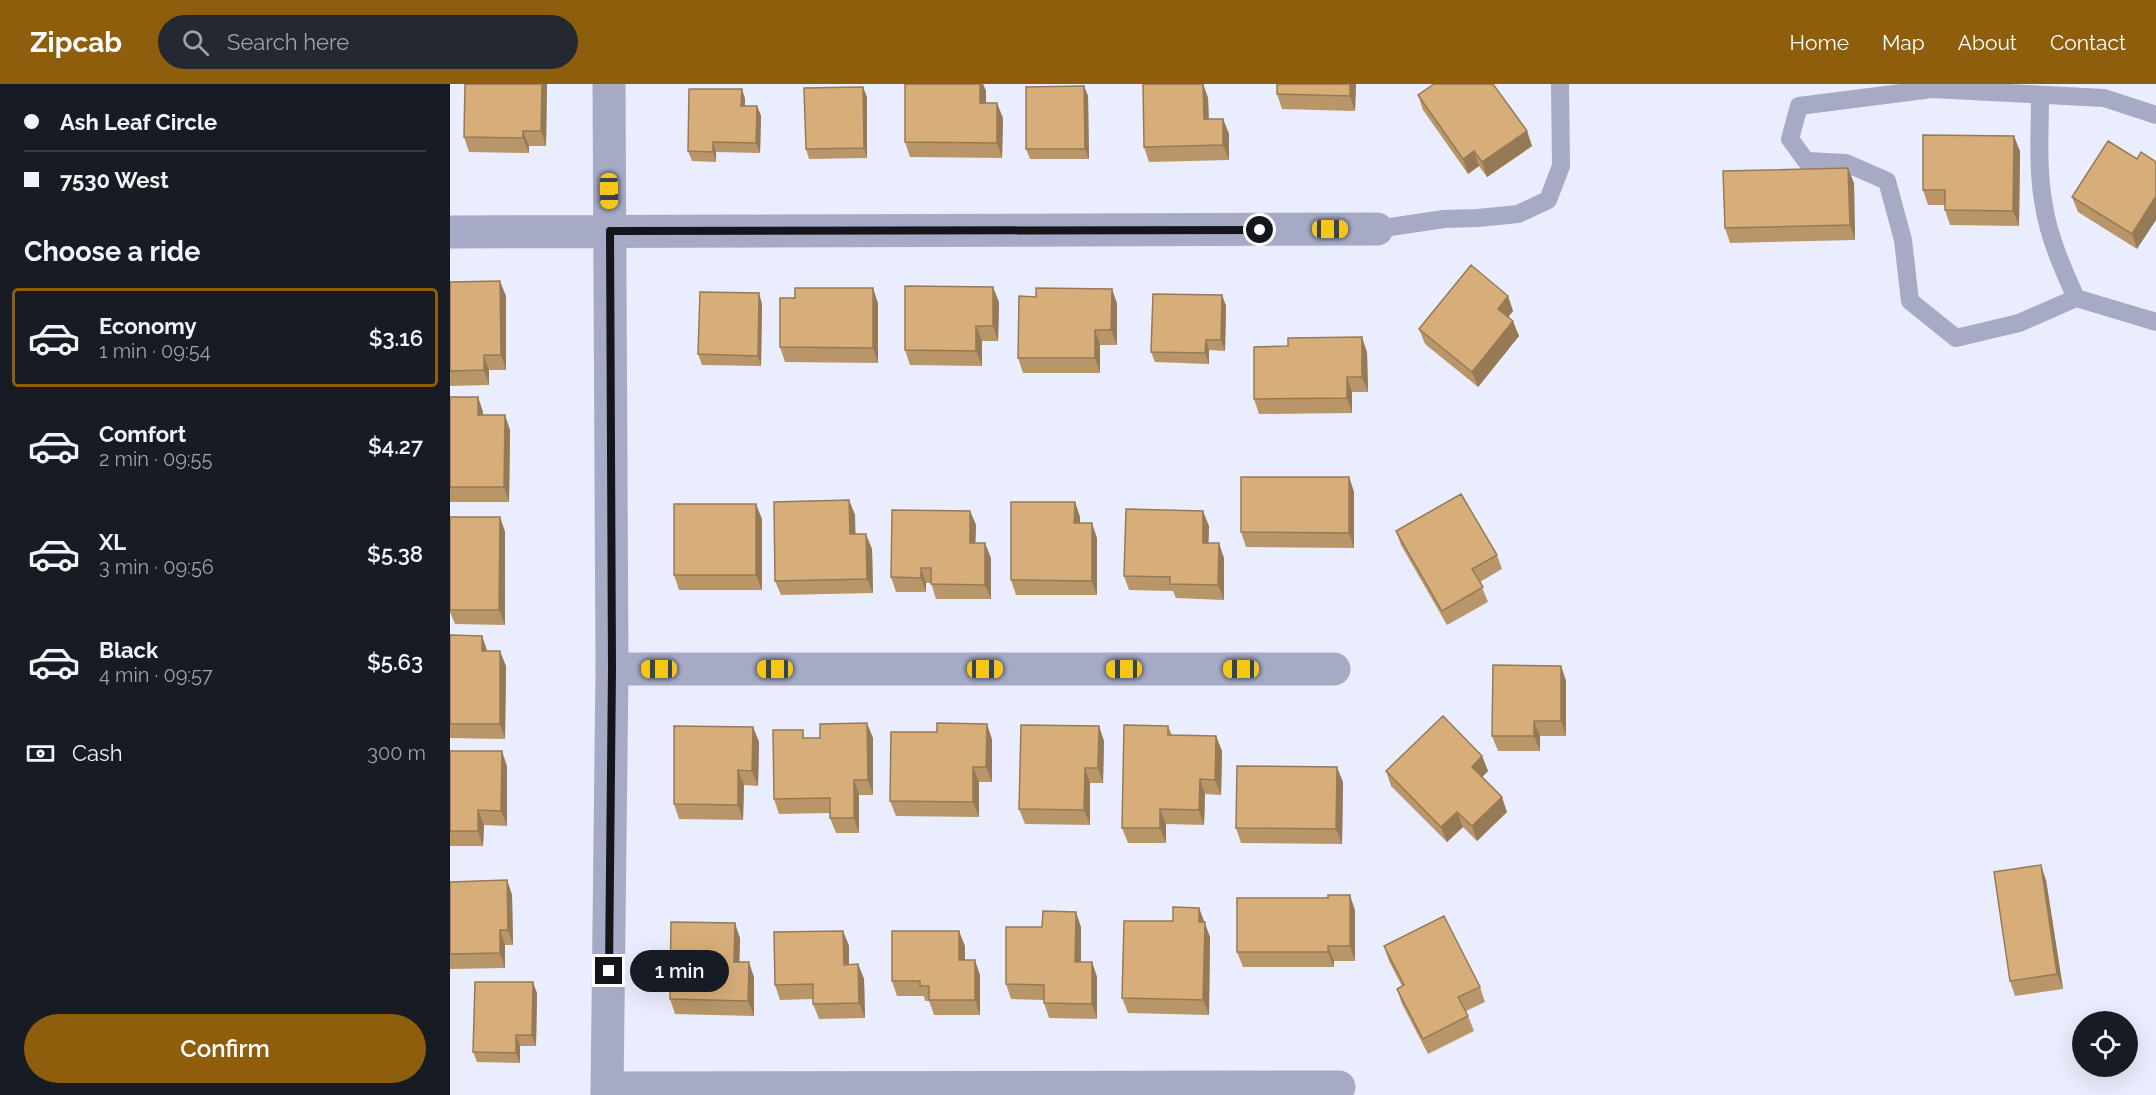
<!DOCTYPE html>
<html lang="en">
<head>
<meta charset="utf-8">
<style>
	:root { --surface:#171b24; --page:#242831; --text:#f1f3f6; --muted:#9ea1a6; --line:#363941; --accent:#8f5e0c }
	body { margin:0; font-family:Raleway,sans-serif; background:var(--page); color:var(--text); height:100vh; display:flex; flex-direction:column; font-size:22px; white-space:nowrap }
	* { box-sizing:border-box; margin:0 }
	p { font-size:20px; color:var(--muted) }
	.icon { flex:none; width:33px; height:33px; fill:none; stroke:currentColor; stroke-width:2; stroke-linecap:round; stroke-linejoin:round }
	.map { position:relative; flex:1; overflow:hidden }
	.side { display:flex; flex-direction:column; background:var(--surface); width:450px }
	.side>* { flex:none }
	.banner { display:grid; align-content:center; height:132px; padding:0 24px; background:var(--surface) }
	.tools { position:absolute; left:1622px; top:927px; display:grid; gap:12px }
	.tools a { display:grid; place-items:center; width:66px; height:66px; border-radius:50%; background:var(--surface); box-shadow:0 6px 24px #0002; font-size:30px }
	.end { position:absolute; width:27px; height:27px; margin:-14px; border:8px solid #15161b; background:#fff; box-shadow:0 0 0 3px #fff }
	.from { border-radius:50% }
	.bubble { position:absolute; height:42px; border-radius:21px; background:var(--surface); box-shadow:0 6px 24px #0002; font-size:20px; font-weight:600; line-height:42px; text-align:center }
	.car { position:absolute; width:18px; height:36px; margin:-18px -9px; border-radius:8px; box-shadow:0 0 4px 2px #0007; background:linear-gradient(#f5c518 24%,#345 0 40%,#f5c518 0 76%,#345 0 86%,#f5c518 0) }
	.banner b { display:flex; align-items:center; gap:21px; height:57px; font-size:22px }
	.banner b+b { border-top:2px solid var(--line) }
	.banner i { width:15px; height:15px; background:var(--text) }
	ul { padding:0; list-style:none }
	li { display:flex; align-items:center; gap:18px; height:99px; margin:0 12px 9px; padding:0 12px; border:3px solid transparent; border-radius:6px }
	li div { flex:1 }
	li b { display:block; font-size:22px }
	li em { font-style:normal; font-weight:600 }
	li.selected { border-color:var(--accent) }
	li>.icon { width:54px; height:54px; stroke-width:1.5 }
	h2 { padding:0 24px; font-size:27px; line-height:72px }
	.pay { display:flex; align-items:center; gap:15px; height:66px; padding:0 24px; font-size:22px }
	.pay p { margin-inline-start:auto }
	.cta { display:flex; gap:12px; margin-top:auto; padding:12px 24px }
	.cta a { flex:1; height:69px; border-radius:36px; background:var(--accent); color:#fff; font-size:24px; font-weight:600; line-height:69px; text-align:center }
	header { display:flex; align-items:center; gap:36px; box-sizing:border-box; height:84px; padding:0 30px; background:var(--accent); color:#fff }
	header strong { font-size:28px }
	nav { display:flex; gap:33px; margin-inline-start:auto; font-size:21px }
	.search { width:420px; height:54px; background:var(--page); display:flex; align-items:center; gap:15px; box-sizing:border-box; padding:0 21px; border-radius:33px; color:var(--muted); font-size:22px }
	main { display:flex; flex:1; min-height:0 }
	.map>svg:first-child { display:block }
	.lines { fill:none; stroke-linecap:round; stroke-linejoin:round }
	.lane { stroke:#a6aac4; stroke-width:18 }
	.street { stroke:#a6aac4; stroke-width:33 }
	.wall { fill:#b99669 }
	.shaded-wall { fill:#967a55 }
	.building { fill:#d7ae7a; stroke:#967a55; stroke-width:1.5 }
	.route { stroke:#15161b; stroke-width:8 }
</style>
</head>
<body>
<header>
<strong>Zipcab</strong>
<div class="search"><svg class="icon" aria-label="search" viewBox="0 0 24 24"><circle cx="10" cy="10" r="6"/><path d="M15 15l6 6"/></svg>Search here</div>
<nav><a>Home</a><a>Map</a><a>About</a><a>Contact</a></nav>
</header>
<main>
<section class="side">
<div class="banner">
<b><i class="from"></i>Ash Leaf Circle</b>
<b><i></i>7530 West</b>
</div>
<h2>Choose a ride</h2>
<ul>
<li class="selected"><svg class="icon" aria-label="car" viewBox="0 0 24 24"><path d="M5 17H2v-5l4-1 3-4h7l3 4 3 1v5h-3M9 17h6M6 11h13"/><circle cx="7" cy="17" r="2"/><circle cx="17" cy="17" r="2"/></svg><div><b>Economy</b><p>1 min · 09:54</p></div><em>$3.16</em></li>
<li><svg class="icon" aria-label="car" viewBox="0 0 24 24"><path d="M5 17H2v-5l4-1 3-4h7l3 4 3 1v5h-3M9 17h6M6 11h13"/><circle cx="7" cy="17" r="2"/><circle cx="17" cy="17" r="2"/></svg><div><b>Comfort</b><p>2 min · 09:55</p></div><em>$4.27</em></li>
<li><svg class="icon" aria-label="car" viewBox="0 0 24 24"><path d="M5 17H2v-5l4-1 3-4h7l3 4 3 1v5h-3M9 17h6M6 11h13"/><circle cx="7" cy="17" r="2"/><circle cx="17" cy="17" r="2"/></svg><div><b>XL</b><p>3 min · 09:56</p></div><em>$5.38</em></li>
<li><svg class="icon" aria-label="car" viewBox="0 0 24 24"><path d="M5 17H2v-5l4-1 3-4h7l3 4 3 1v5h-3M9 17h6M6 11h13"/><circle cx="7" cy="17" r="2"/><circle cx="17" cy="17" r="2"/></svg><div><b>Black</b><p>4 min · 09:57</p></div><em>$5.63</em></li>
</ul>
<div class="pay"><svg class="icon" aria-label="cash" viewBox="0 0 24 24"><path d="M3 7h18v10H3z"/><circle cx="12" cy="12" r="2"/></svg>Cash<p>300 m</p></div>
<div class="cta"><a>Confirm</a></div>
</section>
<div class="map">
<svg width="1706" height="1011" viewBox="0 0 1706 1011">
	<rect width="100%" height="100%" fill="#eaedfd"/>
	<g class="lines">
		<!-- lane -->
		<path class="lane" d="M1590,11C1590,47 1587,86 1594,122C1599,154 1613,185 1626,214
			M1706,31L1654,14L1482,5L1349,22L1340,55L1356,77L1396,79L1437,97L1453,156L1460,217L1506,254L1569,239L1626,214L1706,238
			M927,145L994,135L1028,134L1068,130L1098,116L1111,82L1110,0"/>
		<!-- street -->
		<path class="street" d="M0,148L927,145
			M162,585H884
			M157,1004L889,1003
			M157,1011L162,585L159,0"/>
	</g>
	<!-- wall -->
	<path class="wall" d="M455,0H533L536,7V19L553,34L552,74L460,73L455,58Z
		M753,0L758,14L759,35H773L779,50V76L699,78L694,63Z
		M906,0L905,27L832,25L827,10Z
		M97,2L96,62H79V69L19,68L14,53Z
		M634,2L638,12L639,75H580L576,65Z
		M292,5L295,15V22H307L311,32L310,69L266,68V78L242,77L238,67Z
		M968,11L1077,47L1082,62L1037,93L1029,82L1018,90L973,26Z
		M417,13V74L359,75L356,65Z
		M1658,57L1687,165L1628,128L1622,113Z
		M1570,67L1569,142L1500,141L1495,126V121H1478L1473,106Z
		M1404,99L1405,156L1280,159L1275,144Z
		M0,198L56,212V286H39V301L0,302Z
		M662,205L667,220V261H650V289H573L568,274L586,213Z
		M772,211L776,222L775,267L759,266V280L705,278L701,268Z
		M1058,212L1063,227L1058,233L1069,252L1028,303L975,260L969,245Z
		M345,214L428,219V279L335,278L330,263Z
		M549,218L548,257H532V282L460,281L455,266Z
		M312,220L311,282L252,281L248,270Z
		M917,268L918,308H902V329L809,330L804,315Z
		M0,313H28L33,328V331L60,346L59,418H0Z
		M899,393L904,408V464L796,463L791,448Z
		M399,416L405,431V450L422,465L423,509L331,511L325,497Z
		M625,418L630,433V439L647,454V511H566L561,496Z
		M520,427L526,441L525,459L541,474V515H486L481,499H476V508H446L441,493Z
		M0,433H50L55,448V541L5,540L0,528Z
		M312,435V506H229L224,491Z
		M759,442L758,459L774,474V516L726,514L723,507L679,506L674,492Z
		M946,447L1047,471L1052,485L1030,498L1038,518L997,541L951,461Z
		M0,551L37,567L56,582L55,655L0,654Z
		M1111,582L1116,597V652H1090V667H1048L1042,652Z
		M649,642L654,657L653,699H640V741L575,740L569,725Z
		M718,642L722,651L766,652L772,667L771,711L755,710L754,741L716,740V759H678L672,744Z
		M303,643L309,658L308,702L294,701L293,736L229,735L224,720Z
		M356,654H423V711H409V749H386L380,734V729L329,730L324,715Z
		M542,655V698H529V733L446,732L440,717Z
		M0,667L57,682V742L34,741L33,762H0Z
		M1032,672L1038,687L1032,693L1057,728L1027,757L1013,743L997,758L941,702L936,687Z
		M893,698L892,760L791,759L786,744Z
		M57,796L62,811L63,861H55V884L0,885V798Z
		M1596,796L1613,905L1565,912L1560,897Z
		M749,824L760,853L759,931L678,929L672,914Z
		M905,826V877H884V883H793L787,868Z
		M592,843H631V878H642L647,893V935L599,934L594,919V916L561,915L556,900Z
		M393,847L399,862V881L408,880L414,895L415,934L369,935L363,920V915L330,916L325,901Z
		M290,854L289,878L304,893V932L225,930L220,915Z
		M515,862V876L530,891V931H484L479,917H475L474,912H447L442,897Z
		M934,862L1030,903L1035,918L1016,927L1024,947L978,970L952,920L947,905L952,902L939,877Z
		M87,909L86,962H70V979L27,978L23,968Z"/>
	<!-- shaded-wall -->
	<path class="shaded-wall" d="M92,0H97V2L96,62L91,47Z
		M530,0H533L536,7V34L530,19Z
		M753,0L758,14L759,50L754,35Z
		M900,0H906L905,27L900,12Z
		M634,2L638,12L639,75L635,65Z
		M413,3L417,13V74L414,64Z
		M292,5L295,15V32L291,22Z
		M547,19L553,34L552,74L547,59Z
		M307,22L311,32L310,69L306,59Z
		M773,35L779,50V76L773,61Z
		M73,47L79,62V69L73,54Z
		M1077,47L1082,62L1037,93L1032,78Z
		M1564,52L1570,67L1569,142L1563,127Z
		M263,58L266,68V78L263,68Z
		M1024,67L1029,82L1018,90L1013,75Z
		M1398,84L1404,99L1405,156L1400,141Z
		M1706,112V136L1687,165L1682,150Z
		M50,197L56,212V286L51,271Z
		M543,203L549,218L548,257L543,242Z
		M423,204L428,219V279L423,264Z
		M662,205L667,220V261L661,246Z
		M309,209L312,220L311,282L308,272Z
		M772,211L776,222L775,267L771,256Z
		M1058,212L1063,227L1053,240L1048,225Z
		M1063,237L1069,252L1028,303L1022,288Z
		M526,242L532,257V282L526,267Z
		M645,246L650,261V289L645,274Z
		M912,253L917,268L918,308L912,293Z
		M756,256L759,266V280L755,269Z
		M34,271L39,286V301L34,286Z
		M897,293L902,308V329L897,314Z
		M28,313L33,328V346L28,331Z
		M55,331L60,346L59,418L54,403Z
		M899,393L904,408V464L899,449Z
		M399,416L405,431L406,465L400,450Z
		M625,418L630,433V454L624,439Z
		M306,420L312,435V506L306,491Z
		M520,427L526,441L525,473L520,459Z
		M753,427L759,442L758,473L753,459Z
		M50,433L55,448V541L49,526Z
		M642,439L647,454V511L642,497Z
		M416,450L422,465L423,509L417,495Z
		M535,459L541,474V515L535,501Z
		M769,459L774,474V516L768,501Z
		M471,484L476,499V508L471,494Z
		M32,552L37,566L32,567Z
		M50,567L56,582L55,655L50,640Z
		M1111,582L1116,597V652L1111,637Z
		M1084,637L1090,652V667L1084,652Z
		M417,639L423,654V711L418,696Z
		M537,640L542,655V698L536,683Z
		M649,642L654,657L653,699L648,684Z
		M303,643L309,658L308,702L302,687Z
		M766,652L772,667L771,711L765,696Z
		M52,667L57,682V742L51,727Z
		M1032,672L1038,687L1027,698L1022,683Z
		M523,683L529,698V733L523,718Z
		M887,683L893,698L892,760L886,745Z
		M635,684L640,699V741L634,726Z
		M288,686L294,701L293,736L288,721Z
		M750,695L755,710L754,741L749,726Z
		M404,696L409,711V749L404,734Z
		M1052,713L1057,728L1027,757L1022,742Z
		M710,725L716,740V759L710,744Z
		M28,726L34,741L33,762L28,747Z
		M1007,728L1013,743L997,758L991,743Z
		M1591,781L1596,796L1613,905L1607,890Z
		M57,796L62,811L63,861L58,846Z
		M900,811L905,826V877L900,862Z
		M749,824L760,853L759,931L753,916Z
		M626,828L631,843V893L625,878Z
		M285,839L290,854L289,893L284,878Z
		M50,846L55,861V884L50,869Z
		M393,847L399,862V896L394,881Z
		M509,847L515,862V891L509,876Z
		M878,862L884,877V883L878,868Z
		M525,876L530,891V931L525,916Z
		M299,878L304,893V932L298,917Z
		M642,878L647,893V935L642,920Z
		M408,880L414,895L415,934L409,919Z
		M83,898L87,909L86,962L82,951Z
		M66,951L70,962V979L66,969Z"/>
	<!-- building -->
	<path class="building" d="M15,0H92L91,47H73V54L14,53Z
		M455,0H530V19H547V59L455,58Z
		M693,0H753L754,35H773V61L694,63Z
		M827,0H900V12L827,10Z
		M984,0H1043L1077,47L1032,78L1024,67L1013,75L968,11Z
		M634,2L635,65H576V3Z
		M413,3L414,64L356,65L354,4Z
		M239,5H292L291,22H307L306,59L263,58V68L238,67Z
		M1473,51L1564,52L1563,127L1495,126V106H1473Z
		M1658,57L1687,75L1691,68L1706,78V112L1682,150L1622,113Z
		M1398,84L1400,141L1275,144L1273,87Z
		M1021,181L1058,212L1048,225L1063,237L1022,288L969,245Z
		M50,197L51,271H34V286L0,287V198Z
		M455,202L543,203V242H526V267L455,266Z
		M345,204H423V264L330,263V214H345Z
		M586,204L662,205L661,246H645V274H568L569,212L586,213Z
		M250,208L309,209L308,272L248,270Z
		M703,210L772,211L771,256H756L755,269L701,268Z
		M912,253V293H897V314L804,315V263L838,262V254Z
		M0,313H28V331H55L54,403H0Z
		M791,393H899V449L791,448Z
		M1011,410L1047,471L1022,485L1033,503L992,527L946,447Z
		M399,416L400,450H416L417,495L325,497L324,418Z
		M561,418H625L624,439H642V497L561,496Z
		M224,420H306V491H224Z
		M676,425L753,427V459H769L768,501L720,500V493L674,492Z
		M442,426L520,427V459H535V501L481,500V484H471V494L441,493Z
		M0,433H50L49,526H0Z
		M0,551L32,552V567H50V640H0Z
		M1043,581L1111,582V637H1084V652H1042Z
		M993,632L1032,672L1022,683L1052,713L1022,742L1007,728L991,743L936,687Z
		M417,639L418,696H404V734H380V714L324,715L323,646H353V654H370V640Z
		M487,639L537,640L536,683H523V718L440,717L441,648H487Z
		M571,641L649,642L648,684H635L634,726L569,725Z
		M674,641L718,642V651L766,652L765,696L750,695L749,726L710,725V744H672Z
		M224,642L303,643L302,687L288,686V721L224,720Z
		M0,667H52L51,727L28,726V747H0Z
		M787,682L887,683L886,745L786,744Z
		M1591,781L1607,890L1560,897L1544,788Z
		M57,796L58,846H50V869L0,870V798Z
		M878,811H900V862H878V868H787V814H878Z
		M723,823L749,824V838H755L753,916L672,914L674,837H723Z
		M593,827L626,828L625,878H642V920L594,919V901L556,900V843H592Z
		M994,832L1030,903L1008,913L1018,932L973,955L947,905L954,901L934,862Z
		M221,838L285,839L284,878H299L298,917L220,915Z
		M393,847L394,881L408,880L409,919L363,920V900L325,901L324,848Z
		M442,847H509V876H525V916H479V902H470V897H442Z
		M25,898H83L82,951H66V969L23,968Z"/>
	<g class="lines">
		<!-- route -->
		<path class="route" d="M159,887L162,585L160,147L810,146"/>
	</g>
</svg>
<div class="tools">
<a><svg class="icon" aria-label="locate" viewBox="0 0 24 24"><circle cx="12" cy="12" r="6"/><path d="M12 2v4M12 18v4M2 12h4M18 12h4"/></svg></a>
</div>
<i class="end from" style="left:810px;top:146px"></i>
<i class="end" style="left:159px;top:887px"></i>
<div class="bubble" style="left:180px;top:866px;width:99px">1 min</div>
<i class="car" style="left:159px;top:107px;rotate:179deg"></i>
<i class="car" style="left:880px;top:145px;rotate:90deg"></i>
<i class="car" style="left:209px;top:585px;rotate:270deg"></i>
<i class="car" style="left:325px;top:585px;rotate:270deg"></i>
<i class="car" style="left:535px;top:585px;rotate:90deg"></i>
<i class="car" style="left:674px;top:585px;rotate:270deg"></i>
<i class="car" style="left:791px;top:585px;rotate:270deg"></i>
</div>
</main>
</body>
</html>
